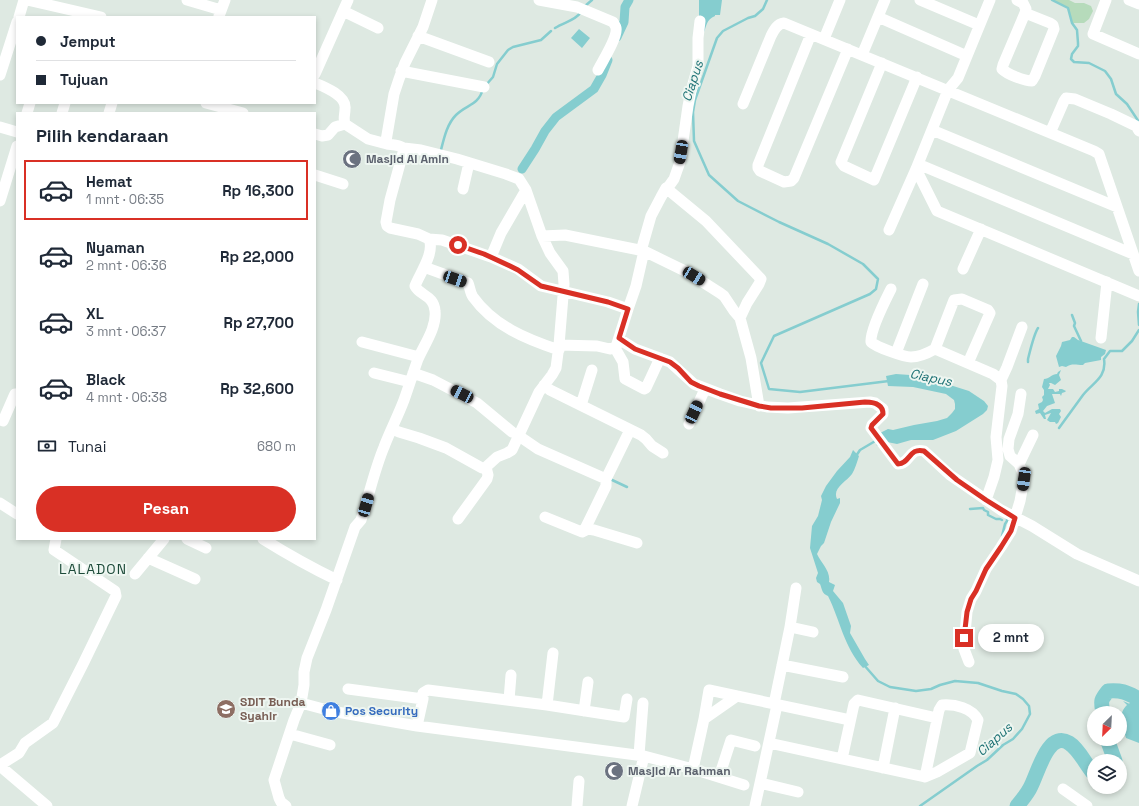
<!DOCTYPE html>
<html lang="id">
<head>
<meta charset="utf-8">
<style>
	:root { --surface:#fff; --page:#f2f2f3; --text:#1f2937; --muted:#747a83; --line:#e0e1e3; --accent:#d93025 }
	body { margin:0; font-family:"Space Grotesk",sans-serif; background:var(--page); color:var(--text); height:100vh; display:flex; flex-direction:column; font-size:15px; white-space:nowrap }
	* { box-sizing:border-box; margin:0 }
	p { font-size:13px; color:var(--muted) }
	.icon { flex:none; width:22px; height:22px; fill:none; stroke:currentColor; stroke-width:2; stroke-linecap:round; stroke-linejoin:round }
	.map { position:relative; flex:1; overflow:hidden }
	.sheet { position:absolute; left:16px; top:112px; width:300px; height:428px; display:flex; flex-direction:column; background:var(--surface); border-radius:0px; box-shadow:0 2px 6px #0003 }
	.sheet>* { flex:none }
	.top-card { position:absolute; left:16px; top:16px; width:300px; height:88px; border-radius:0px; box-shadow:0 2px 6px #0003; display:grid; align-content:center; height:88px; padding:0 20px; background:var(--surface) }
	.needle { width:26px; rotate:204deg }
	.controls { position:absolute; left:1087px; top:706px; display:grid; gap:8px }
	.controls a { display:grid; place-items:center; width:40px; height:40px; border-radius:50%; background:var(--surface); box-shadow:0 2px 6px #0003; font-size:20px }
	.end { position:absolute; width:18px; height:18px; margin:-9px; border:5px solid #d93025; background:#fff; box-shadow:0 0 0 2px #fff }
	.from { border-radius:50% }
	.bubble { position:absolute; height:28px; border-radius:14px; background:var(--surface); box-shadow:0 2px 6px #0003; font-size:13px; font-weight:800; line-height:28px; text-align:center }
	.car { position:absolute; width:12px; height:24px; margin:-12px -6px; border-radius:5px; box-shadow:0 0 3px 1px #0007; background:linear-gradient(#222 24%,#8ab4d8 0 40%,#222 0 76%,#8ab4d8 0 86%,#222 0) }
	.top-card b { display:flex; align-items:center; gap:14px; height:38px; font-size:15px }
	.top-card b+b { border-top:1px solid var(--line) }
	.top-card i { width:10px; height:10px; background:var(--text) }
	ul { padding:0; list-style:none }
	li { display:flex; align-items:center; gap:12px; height:60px; margin:0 8px 6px; padding:0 12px; border:2px solid transparent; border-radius:0px }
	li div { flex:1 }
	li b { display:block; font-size:15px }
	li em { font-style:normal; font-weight:800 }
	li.selected { border-color:var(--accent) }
	li>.icon { width:36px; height:36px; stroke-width:1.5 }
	h2 { padding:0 20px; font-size:18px; line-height:48px }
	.pay { display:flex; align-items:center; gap:10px; height:44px; padding:0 20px; font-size:15px }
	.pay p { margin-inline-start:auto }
	.action { display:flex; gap:8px; margin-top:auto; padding:8px 20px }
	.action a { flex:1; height:46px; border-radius:24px; background:var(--accent); color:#fff; font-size:16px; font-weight:800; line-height:46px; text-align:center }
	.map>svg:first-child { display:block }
	.green { fill:#b6dbbb }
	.water { fill:#85cdcf }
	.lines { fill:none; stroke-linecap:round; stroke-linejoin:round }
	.stream { stroke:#85cdcf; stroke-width:2.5 }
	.canal { stroke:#85cdcf; stroke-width:9 }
	.river { stroke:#85cdcf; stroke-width:15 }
	.minor { stroke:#fff; stroke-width:11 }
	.route { stroke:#d93025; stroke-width:5 }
	.labels { text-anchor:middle; stroke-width:4; stroke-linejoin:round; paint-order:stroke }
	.worship-label { font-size:12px; font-weight:bold; fill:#5b616d; stroke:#eef6f1; text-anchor:start }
	.education-label { font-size:12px; font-weight:bold; fill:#785e54; stroke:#eef6f1; text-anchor:start }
	.shop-label { font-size:12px; font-weight:bold; fill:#366cbe; stroke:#eef6f1; text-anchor:start }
	.water-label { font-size:13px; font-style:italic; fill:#1b7073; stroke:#eef6f1 }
	.quarter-label { font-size:14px; letter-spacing:1px; fill:#1c4a39; stroke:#eef6f1 }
</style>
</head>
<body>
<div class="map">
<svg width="1139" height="806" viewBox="0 0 1139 806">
	<rect width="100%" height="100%" fill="#dee9e2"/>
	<!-- green -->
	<path class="green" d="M1053,0H1069L1075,3H1084L1091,6L1093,11L1089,19L1084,23H1072L1068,8Z"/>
	<!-- water -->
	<path class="water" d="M699,0H722L720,15H715V16C706,20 707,25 704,32L699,20Z
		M579,29L590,38L582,48L571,38Z
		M1072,337H1074L1078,340L1106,350L1105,354L1101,357V360L1085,363L1083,365C1076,365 1072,363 1066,367L1062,366L1059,367L1056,356L1061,346L1062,342L1070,340Z
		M1061,370L1059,375L1061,380L1055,385L1051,383H1049L1050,385L1048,389H1053L1055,392L1059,391V389H1062L1066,391L1065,392L1062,393L1061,396L1060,394H1052L1055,403L1047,406L1043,411L1045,413L1052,409H1060L1061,411L1059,414L1061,417L1058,423L1056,424L1055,422H1050L1047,420L1051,413L1045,415L1046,419H1044L1040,413L1036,414L1035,411L1039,409L1038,404L1042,402L1043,400L1042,397L1044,395V390L1042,387L1044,379C1049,379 1052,374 1057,374L1058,372Z
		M896,374L910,375L950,385L969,391L984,401L988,406L987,410L983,414L956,431L933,440H911L897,444L887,442L877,446L874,436L888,429L893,430L914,425L937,421L947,418L952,413L955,409V404L954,400L946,394L913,387L888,386L886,376Z
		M853,450L859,456C857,462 855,469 852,474C846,482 832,488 837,499L840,498V503L831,522L824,543L821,546L817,554C821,563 831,571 829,582L835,585L833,591L843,603L851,626L850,633L865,659L869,665L863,668C844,647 840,620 828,596C822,594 822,589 820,584L817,582L816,578L818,573L810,548L812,526L818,516L822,500L821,496L826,486L837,471L850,457Z
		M1123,701L1139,708V743L1126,738C1123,727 1117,714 1127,705Z"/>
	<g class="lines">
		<!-- stream -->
		<path class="stream" d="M767,0L763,9L755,16L748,18L723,31L717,38L695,100L693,112L694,141L709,175L738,201L779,222L828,244L863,264L878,279L876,289L870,294L774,336L761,363L769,389L800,392L889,381
			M1052,0L1068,8L1072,23L1077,30L1078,43V46L1072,54L1071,59L1074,62L1089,63L1105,71L1111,79L1116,94L1127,104L1139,122
			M585,6L592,0
			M555,28C564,22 575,21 581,12
			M486,85L493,77L497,64L508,50L513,47L541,40L551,31
			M441,150C444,138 447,124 456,115C467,104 478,106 483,89
			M1139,304L1138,312L1139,325
			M1072,315L1075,323L1074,326L1081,341
			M1028,362V359C1030,351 1034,334 1038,328
			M1059,428C1067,417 1075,406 1083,395C1092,383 1107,378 1104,359L1110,351H1122L1132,341L1139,330
			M856,456L860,450L877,440
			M610,479L627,487
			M970,509L983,508L984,510L988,512V515L996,519H1000L1002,520
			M1002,536L1005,524L1007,521V518L1009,517
			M864,665L878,681L890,687L916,691L931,689L940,685L955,681L978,683L1002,691L1016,694L1023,699L1029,706L1030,714L1022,729L1013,739L1003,745L987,760L977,766L920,806"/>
		<!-- canal -->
		<path class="canal" d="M617,37L624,22L625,7L629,0
			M522,169L535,149L545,131L556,117L594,89L602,75L608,60"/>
		<!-- river -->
		<path class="river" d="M1103,713C1101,701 1100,701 1108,691C1121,690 1126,692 1137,698L1138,702L1136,707
			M1107,739L1115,761
			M1017,806C1022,800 1028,793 1031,786C1038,773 1048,730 1069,743C1079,749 1086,765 1094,774"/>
		<!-- minor -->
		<path class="minor" d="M27,0L101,17
			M187,0L221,10
			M539,0L577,7L613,22C614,24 616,26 616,28C618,37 602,62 598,70
			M920,0L979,25
			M1017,0L1023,3L1026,9L1025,13L1003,65L1002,69C1007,74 1024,81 1032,81L1035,76L1054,29L1053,25L1050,23L1025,13
			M1106,0L1093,34L1139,54
			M1129,0L1139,4
			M343,11L378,28
			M219,16L225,0
			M19,17L24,0
			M878,17L967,56
			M811,34L758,165V168L760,171L784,182L791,181L794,178L848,49
			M418,36L489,62
			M824,39L840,0
			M862,55L885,0
			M882,63L841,162L844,166L874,180L917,77
			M401,71L484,87
			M315,74L348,0
			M0,75L17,22
			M315,83C325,87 347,96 345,109C345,115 343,118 345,124L368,139L387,144
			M206,103L243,113
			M743,104L771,36C774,30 777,24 784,23L1094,151L1099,154L1101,160L1139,271
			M27,113L30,103
			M62,113L65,103
			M109,113L112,103
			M0,127L17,132
			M932,130L1117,207
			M1050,133L1064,101L1066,98L1075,99L1111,114L1136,126L1139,131
			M315,134L322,136L328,135L335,127L345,124
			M918,164L1133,254
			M916,169L937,211L1139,296
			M315,175L343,184
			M666,188L706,221L761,279L759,284L747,303L740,318
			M463,189L469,163
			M0,201L17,146
			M889,230L916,169L948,90L958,78L990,0
			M542,236L565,235L644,251L687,272L720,293L724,296L734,311L740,318L751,358L759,406
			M429,239L442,240L491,257L518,269L541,286L608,302L628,309
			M641,251L651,216L661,197L666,188L669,186L674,179L680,162L688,106L691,91L698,66V38L700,21
			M491,257L501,233L526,190
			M424,267L468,283C470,287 470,293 473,297C494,326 526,339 559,350
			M963,269L981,229
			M891,289C885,301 870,330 871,342C876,347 904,357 911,357C920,357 928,353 935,349L954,300L962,299L988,310L990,313L968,363
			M1101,338L1107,282
			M619,339L635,349L670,362L694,384L720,394L740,401L767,407L788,408L870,402L875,403L883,409V414L872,425L871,428L898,464C910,464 909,447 924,451L950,475L1001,510L1032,526L1077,554L1139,581
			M362,342L419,357
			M559,345L597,346L610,349L616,347L628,309L636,286L644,251
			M615,348L623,362L625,379L644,389L646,388L660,358
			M935,349L993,374L1001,380L1002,386L996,437L998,460L994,477L986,500
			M896,353L923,284
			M374,373L410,382
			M413,373L433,380L477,403L512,432
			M1001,380L1007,367L1022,327
			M544,385L550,390L641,435L646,439L652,446L663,453
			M581,405L592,370
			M3,421L14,396L15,394H17
			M689,424L705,389
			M392,429L399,432L419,438L446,448L482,468L486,467L497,457L507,453L512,450L539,392L552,375L556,368L559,345L564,284L563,271L550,253L542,236L526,190L519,179L506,174L457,159L421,150L404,148
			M519,436L538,449L606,479
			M1019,464L1033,435
			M0,503L17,514
			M545,517L582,532L588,529L594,530L637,543
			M458,519L487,479L488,475L486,467
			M584,531L606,486V479L630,430
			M187,539L206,548
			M263,539C287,554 312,568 337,580
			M148,558L195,579
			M135,574L164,539
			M790,627L813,632
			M969,662L964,649V644L967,612L971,599L976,591L986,569L1001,547L1011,531L1020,501L1024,479L1023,473L1019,464L1010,456L1008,449L1009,439L1018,414L1021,394
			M782,665L843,677
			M348,689L423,699V693L428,690L547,705L624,717L627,699
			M509,700L511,675
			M301,703L331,711L417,726L644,756L693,769L704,719L737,696L850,720
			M774,704L790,627L796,588
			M547,705L553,653
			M584,711L588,682
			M704,719L709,690L737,696
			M417,726L423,699
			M290,734L330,745
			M769,743L925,777L937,772L970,753L978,720C972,708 955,704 942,705L939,710L925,777
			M639,755L643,703
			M842,759L854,704L858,700L937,718
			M0,765L19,753L25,743L53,723L83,664L116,596L115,591L54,550L56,539
			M0,766L47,806
			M883,768L895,708
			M693,769L744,785
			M719,777L731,740L755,746
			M760,783L798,792
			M1063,789L1087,806
			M286,806L281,802L279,798L274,780L294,720L301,703L304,685V672L307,658L326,610L355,527L361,520C369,496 374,471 384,447C390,431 398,416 404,400C409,386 413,373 418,359C424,345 437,327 435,311C434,295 420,296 415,286C420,273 435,253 429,239L418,234L390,228L387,226L386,222L390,200L404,149C401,145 393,145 387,144L386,141L394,94L399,79L405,63L423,27L432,0
			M577,806L579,781
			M632,806L644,756
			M755,806L777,705"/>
	</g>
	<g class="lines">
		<!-- route -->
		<path class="route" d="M458,245L484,254L510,266L518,270L541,286L608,302L628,309L619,338L635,349L670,362L678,368L691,382L699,386L720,394L759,406L771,408H802L865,402C873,402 883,404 883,414L872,425L871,428L898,464C910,464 909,447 924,451L957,480L986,500L1015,518L1011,531L1001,547L986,569L976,591L971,599L967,612L964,638"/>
	</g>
	<!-- icons -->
	<defs>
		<g id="mosque-disc" transform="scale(1)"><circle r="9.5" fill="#6b7280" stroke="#eef6f1"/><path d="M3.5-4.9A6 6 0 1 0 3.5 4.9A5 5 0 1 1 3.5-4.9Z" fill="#fff"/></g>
		<g id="school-disc" transform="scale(1)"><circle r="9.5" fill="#8d6e63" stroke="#eef6f1"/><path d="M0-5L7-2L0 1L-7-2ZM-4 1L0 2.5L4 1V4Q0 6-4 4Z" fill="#fff"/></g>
		<g id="shop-disc" transform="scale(1)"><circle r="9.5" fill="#3f7fe0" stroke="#eef6f1"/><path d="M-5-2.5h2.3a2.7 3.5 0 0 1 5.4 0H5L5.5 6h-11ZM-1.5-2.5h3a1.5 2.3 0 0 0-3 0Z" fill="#fff"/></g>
	</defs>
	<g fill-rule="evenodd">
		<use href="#mosque-disc" x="352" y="159"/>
		<use href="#school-disc" x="226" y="709"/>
		<use href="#shop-disc" x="331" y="711"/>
		<use href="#mosque-disc" x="614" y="771"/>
	</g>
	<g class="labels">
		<!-- worship labels -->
		<g class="worship-label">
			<text x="366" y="163">Masjid Al Amin</text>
			<text x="628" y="775">Masjid Ar Rahman</text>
		</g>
		<!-- education labels -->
		<g class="education-label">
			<text x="240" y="706">SDIT Bunda<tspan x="240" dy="14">Syahir</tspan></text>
		</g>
		<!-- shop labels -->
		<g class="shop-label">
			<text x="345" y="715">Pos Security</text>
		</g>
		<!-- water labels -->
		<g class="water-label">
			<text transform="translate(692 81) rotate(-72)" y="5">Ciapus</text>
			<text transform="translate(931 377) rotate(12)" y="5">Ciapus</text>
			<text transform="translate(994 739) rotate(-42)" y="5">Ciapus</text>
		</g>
		<!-- quarter labels -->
		<g class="quarter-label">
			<text x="93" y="574">LALADON</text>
		</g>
	</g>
</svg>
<div class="controls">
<a><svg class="needle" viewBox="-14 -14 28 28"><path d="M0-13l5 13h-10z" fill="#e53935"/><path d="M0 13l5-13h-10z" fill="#747a83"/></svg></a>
<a><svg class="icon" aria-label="layers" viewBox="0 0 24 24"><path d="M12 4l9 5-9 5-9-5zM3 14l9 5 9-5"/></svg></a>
</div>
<i class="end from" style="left:458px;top:245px"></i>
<i class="end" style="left:964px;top:638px"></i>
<div class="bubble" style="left:978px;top:624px;width:66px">2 mnt</div>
<i class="car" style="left:681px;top:152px;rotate:190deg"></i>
<i class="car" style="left:694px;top:276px;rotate:121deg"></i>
<i class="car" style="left:455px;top:279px;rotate:109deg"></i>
<i class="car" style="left:462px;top:394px;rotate:297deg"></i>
<i class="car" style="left:694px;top:412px;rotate:25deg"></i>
<i class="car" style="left:1024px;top:479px;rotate:188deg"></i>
<i class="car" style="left:366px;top:505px;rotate:16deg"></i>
<div class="top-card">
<b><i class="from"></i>Jemput</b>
<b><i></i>Tujuan</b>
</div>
<section class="sheet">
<h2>Pilih kendaraan</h2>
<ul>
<li class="selected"><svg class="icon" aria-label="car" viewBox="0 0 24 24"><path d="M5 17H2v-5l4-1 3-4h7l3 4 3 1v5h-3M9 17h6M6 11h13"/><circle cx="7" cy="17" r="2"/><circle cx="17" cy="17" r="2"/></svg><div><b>Hemat</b><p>1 mnt · 06:35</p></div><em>Rp 16,300</em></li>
<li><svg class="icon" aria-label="car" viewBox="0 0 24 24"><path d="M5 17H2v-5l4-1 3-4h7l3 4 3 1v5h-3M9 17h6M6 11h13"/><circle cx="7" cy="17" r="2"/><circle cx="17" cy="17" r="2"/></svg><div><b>Nyaman</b><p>2 mnt · 06:36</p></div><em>Rp 22,000</em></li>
<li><svg class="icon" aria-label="car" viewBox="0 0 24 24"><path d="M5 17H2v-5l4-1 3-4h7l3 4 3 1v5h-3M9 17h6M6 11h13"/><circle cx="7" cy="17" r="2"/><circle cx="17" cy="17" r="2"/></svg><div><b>XL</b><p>3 mnt · 06:37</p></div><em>Rp 27,700</em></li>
<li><svg class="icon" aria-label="car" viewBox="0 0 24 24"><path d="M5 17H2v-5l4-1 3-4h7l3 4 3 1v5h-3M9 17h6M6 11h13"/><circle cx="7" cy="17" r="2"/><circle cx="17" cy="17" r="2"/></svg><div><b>Black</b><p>4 mnt · 06:38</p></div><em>Rp 32,600</em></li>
</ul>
<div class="pay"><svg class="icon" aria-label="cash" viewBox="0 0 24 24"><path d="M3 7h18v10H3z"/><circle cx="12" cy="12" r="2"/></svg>Tunai<p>680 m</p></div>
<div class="action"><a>Pesan</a></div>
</section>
</div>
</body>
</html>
